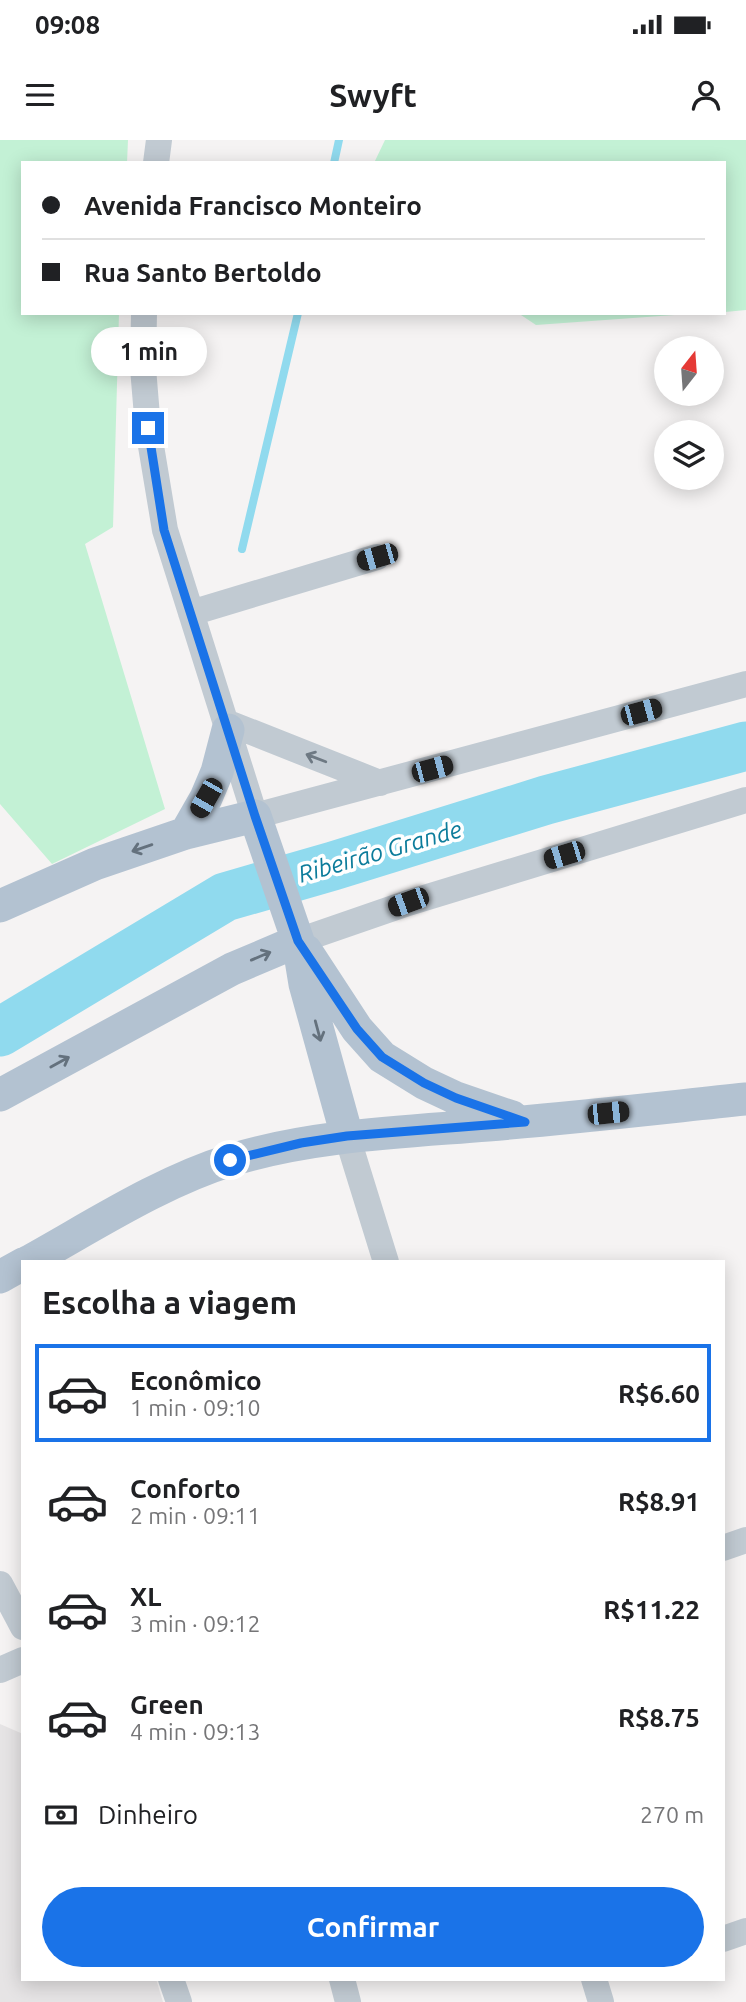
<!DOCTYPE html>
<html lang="pt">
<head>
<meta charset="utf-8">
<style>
	:root { --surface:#fff; --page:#f6f6f6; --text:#202124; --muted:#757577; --line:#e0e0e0; --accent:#1a73e8 }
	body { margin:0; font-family:Ubuntu,sans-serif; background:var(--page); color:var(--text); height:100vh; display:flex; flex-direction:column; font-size:26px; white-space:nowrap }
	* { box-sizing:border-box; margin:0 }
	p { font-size:23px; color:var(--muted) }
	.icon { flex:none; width:38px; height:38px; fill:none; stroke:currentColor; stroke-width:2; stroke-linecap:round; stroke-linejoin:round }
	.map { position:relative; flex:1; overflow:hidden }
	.panel { position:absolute; left:21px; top:1120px; width:704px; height:721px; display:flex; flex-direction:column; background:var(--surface); border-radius:0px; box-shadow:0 4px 18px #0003 }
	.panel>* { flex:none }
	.banner { position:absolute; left:21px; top:21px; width:705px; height:154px; border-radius:0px; box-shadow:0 4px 18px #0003; display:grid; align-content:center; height:154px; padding:0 21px; background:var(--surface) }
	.needle { width:46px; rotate:17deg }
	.controls { position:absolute; left:654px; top:196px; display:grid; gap:14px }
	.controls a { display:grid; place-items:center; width:70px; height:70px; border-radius:50%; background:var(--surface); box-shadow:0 4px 18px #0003; font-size:35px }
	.end { position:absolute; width:32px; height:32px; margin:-16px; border:9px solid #1a73e8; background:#fff; box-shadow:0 0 0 4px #fff }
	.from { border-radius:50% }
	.bubble { position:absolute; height:49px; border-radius:24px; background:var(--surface); box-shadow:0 4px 18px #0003; font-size:23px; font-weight:700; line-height:49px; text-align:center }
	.car { position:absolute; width:21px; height:42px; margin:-21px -10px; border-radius:9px; box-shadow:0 0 5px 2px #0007; background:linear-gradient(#222 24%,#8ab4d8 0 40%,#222 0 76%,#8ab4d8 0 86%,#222 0) }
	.banner b { display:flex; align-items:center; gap:24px; height:66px; font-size:26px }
	.banner b+b { border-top:2px solid var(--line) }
	.banner i { width:18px; height:18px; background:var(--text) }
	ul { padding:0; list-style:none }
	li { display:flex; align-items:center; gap:21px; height:98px; margin:0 14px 10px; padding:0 7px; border:4px solid transparent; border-radius:0px }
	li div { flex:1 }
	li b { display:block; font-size:26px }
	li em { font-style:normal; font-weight:700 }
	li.selected { border-color:var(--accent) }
	li>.icon { width:63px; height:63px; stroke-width:1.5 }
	h2 { padding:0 21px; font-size:32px; line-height:84px }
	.pay { display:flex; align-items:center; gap:18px; height:77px; padding:0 21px; font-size:26px }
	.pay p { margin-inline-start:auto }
	.action { display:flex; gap:14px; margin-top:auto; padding:14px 21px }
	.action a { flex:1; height:80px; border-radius:42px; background:var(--accent); color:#fff; font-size:28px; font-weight:700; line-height:80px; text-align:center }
	.status { display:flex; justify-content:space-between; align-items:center; height:49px; padding:0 35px; background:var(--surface); direction:ltr }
	.status svg { height:19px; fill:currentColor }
	header { display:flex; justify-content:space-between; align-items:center; height:91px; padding:0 21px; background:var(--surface); font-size:32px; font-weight:700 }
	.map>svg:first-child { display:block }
	.education { fill:#e6e4e5 }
	.green { fill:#c3f1d5 }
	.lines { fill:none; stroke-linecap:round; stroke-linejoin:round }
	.stream { stroke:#90daee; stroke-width:8 }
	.river { stroke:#90daee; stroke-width:49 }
	.minor { stroke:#c1cad2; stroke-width:26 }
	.major { stroke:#b3c2d1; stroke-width:33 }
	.oneway { stroke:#6e7983 }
	.oneway2 { stroke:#64717d }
	.route { stroke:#1a73e8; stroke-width:9 }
	.labels { text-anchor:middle; stroke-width:7; stroke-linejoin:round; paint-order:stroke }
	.water-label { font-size:24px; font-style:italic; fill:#0c7c9b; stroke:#fff }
</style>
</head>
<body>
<div class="status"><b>09:08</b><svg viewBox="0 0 49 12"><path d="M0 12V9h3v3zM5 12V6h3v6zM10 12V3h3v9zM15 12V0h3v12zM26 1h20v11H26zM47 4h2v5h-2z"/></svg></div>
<header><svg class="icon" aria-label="menu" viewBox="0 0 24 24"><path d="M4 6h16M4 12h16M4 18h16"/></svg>Swyft<svg class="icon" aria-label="person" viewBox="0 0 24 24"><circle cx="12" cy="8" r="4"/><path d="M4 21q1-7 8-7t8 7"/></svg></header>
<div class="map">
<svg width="746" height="1862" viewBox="0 0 746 1862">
	<rect width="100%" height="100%" fill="#f5f3f3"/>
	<!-- education -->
	<path class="education" d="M0,1584L23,1594V1839H156L163,1862H0Z"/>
	<!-- green -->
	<path class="green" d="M0,0H128L127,23H23V173H119L113,387L85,404L165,669L52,724L0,664Z
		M385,0H746V170L725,172L724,23H374Z
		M518,173H702L536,185Z"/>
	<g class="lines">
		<!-- stream -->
		<path class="stream" d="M334,23L339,0
			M242,409L298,173"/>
		<!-- river -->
		<path class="river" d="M0,892L225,757L333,726L546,660L746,606"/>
		<!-- minor -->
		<path class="minor" d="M156,23L159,0
			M144,173L143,228L148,288L165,390L255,676L746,544
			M191,473L377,417
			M226,582L380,643
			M298,801L408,763L746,660
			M347,996L386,1122
			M723,1408L746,1400
			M0,1444L23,1487
			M0,1530L23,1520
			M723,1799L746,1791
			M171,1839L179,1862
			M342,1839L348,1862
			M594,1839L601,1862"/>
		<!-- major -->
		<path class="major" d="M186,693L206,658L217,632L228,590
			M0,766L95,724L186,693L255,676L298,801L305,844L347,996
			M306,811L357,889L382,917L424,943L456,958L512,977
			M0,955L232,829L298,801
			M28,1122C93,1086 160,1042 231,1020C314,995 402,992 488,985C574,978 660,968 746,959
			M0,1137L23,1124"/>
	</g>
	<!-- one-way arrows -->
	<defs><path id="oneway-shaft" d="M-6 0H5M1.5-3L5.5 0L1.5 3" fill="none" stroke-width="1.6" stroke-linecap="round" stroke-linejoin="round" transform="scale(1.75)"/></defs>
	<use class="oneway" href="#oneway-shaft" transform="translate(316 618) rotate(-159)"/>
	<g class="oneway2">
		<use href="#oneway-shaft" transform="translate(142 708) rotate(161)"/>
		<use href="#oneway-shaft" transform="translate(261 816) rotate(-23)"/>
		<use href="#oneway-shaft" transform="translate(318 891) rotate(75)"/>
		<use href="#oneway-shaft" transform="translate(60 922) rotate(-29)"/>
	</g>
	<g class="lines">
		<!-- route -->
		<path class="route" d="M148,288L164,390L255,676L298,801L357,889L382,917L424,943L456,958L525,982L347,996L301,1003L230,1020"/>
	</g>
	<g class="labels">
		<!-- water labels -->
		<g class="water-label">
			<text transform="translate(380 712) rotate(-16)" y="8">Ribeirão Grande</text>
		</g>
	</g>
</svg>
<div class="controls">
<a><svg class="needle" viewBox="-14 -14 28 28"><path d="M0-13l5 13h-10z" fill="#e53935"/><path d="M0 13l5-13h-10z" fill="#757577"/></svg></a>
<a><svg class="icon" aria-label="layers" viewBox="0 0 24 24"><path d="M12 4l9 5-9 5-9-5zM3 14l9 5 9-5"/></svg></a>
</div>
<i class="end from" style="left:230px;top:1020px"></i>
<i class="end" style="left:148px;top:288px"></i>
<div class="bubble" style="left:91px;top:187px;width:116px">1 min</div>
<i class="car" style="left:377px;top:417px;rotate:254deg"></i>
<i class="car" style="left:641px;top:572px;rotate:75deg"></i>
<i class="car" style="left:432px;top:629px;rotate:75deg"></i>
<i class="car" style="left:206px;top:658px;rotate:210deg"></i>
<i class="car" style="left:564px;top:715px;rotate:253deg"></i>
<i class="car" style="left:408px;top:762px;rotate:250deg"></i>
<i class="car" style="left:608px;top:973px;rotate:84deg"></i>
<div class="banner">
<b><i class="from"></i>Avenida Francisco Monteiro</b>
<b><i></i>Rua Santo Bertoldo</b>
</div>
<section class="panel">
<h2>Escolha a viagem</h2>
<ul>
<li class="selected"><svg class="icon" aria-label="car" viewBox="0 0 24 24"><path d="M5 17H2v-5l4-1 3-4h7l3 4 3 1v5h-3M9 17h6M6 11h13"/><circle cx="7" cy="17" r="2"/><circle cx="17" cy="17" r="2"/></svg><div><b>Econômico</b><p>1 min · 09:10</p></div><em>R$6.60</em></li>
<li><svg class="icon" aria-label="car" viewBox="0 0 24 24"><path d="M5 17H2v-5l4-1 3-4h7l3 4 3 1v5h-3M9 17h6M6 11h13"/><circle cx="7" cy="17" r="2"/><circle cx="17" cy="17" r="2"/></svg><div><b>Conforto</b><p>2 min · 09:11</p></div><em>R$8.91</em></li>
<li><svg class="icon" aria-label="car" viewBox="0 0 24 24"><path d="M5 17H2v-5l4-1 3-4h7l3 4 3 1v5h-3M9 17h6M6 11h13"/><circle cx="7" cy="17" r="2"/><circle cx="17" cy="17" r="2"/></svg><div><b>XL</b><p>3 min · 09:12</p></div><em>R$11.22</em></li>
<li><svg class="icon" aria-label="car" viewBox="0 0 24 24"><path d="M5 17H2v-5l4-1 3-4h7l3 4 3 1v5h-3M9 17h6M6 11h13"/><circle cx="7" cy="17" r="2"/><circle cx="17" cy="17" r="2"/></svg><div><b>Green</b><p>4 min · 09:13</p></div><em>R$8.75</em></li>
</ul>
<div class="pay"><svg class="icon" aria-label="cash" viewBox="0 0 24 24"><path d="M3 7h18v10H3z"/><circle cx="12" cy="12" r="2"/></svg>Dinheiro<p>270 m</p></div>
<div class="action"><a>Confirmar</a></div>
</section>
</div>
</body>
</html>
